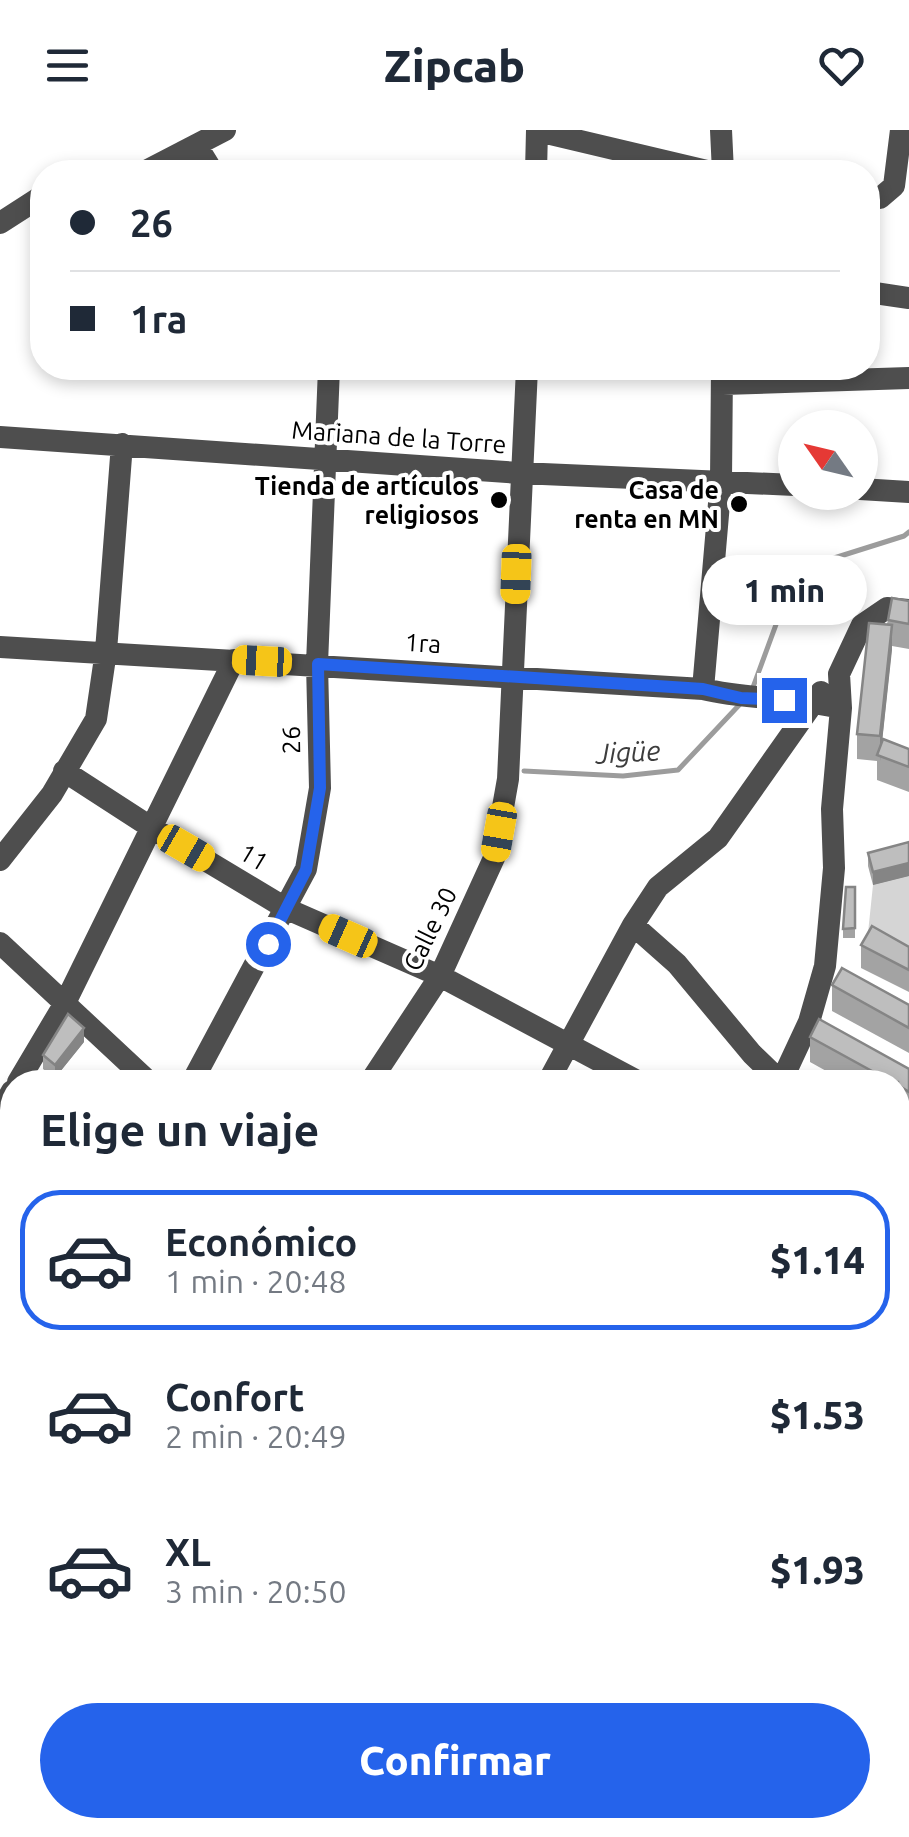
<!DOCTYPE html>
<html lang="es">
<head>
<meta charset="utf-8">
<style>
	:root { --surface:#fff; --page:#f2f2f3; --text:#1f2937; --muted:#747a83; --line:#e0e1e3; --accent:#2563eb }
	body { margin:0; font-family:Ubuntu,sans-serif; background:var(--page); color:var(--text); height:100vh; display:flex; flex-direction:column; font-size:38px; white-space:nowrap }
	* { box-sizing:border-box; margin:0 }
	p { font-size:32px; color:var(--muted) }
	.icon { flex:none; width:55px; height:55px; fill:none; stroke:currentColor; stroke-width:2; stroke-linecap:round; stroke-linejoin:round }
	.map { position:relative; flex:1; overflow:hidden }
	.drawer { position:absolute; left:0px; top:940px; width:910px; height:768px; display:flex; flex-direction:column; background:var(--surface); border-radius:40px 40px 0 0; box-shadow:0 5px 15px #0003 }
	.drawer>* { flex:none }
	.guide { position:absolute; left:30px; top:30px; width:850px; height:220px; border-radius:40px; box-shadow:0 5px 15px #0003; display:grid; align-content:center; height:220px; padding:0 40px; background:var(--surface) }
	.needle { width:65px; rotate:304deg }
	.buttons { position:absolute; left:778px; top:280px; display:grid; gap:20px }
	.buttons a { display:grid; place-items:center; width:100px; height:100px; border-radius:50%; background:var(--surface); box-shadow:0 5px 15px #0003; font-size:50px }
	.end { position:absolute; width:45px; height:45px; margin:-22px; border:12px solid #2563eb; background:#fff; box-shadow:0 0 0 5px #fff }
	.from { border-radius:50% }
	.bubble { position:absolute; height:70px; border-radius:35px; background:var(--surface); box-shadow:0 5px 15px #0003; font-size:32px; font-weight:800; line-height:70px; text-align:center }
	.car { position:absolute; width:30px; height:60px; margin:-30px -15px; border-radius:12px; box-shadow:0 0 8px 2px #0007; background:linear-gradient(#f5c518 24%,#345 0 40%,#f5c518 0 76%,#345 0 86%,#f5c518 0) }
	.guide b { display:flex; align-items:center; gap:35px; height:95px; font-size:38px }
	.guide b+b { border-top:2px solid var(--line) }
	.guide i { width:25px; height:25px; background:var(--text) }
	ul { padding:0; list-style:none }
	li { display:flex; align-items:center; gap:30px; height:140px; margin:0 20px 15px; padding:0 20px; border:5px solid transparent; border-radius:40px }
	li div { flex:1 }
	li b { display:block; font-size:38px }
	li em { font-style:normal; font-weight:800 }
	li.active { border-color:var(--accent) }
	li>.icon { width:90px; height:90px; stroke-width:1.5 }
	h2 { padding:0 40px; font-size:45px; line-height:120px }
	.action { display:flex; gap:20px; margin-top:auto; padding:20px 40px }
	.action a { flex:1; height:115px; border-radius:60px; background:var(--accent); color:#fff; font-size:40px; font-weight:800; line-height:115px; text-align:center }
	header { display:flex; justify-content:space-between; align-items:center; height:130px; padding:0 40px; background:var(--surface); font-size:45px; font-weight:800 }
	.map>svg:first-child { display:block }
	.green { fill:#d5d5d5 }
	.lines { fill:none; stroke-linecap:round; stroke-linejoin:round }
	.stream { stroke:#9c9c9c; stroke-width:5 }
	.minor { stroke:#4e4e4e; stroke-width:22 }
	.wall { fill:#a3a3a3 }
	.shaded-wall { fill:#858585 }
	.building { fill:#bebebe; stroke:#858585; stroke-width:2.5 }
	.route { stroke:#2563eb; stroke-width:12 }
	.poi-dot { fill:#000; stroke:#fff; stroke-width:4 }
	.labels { text-anchor:middle; stroke-width:8; stroke-linejoin:round; paint-order:stroke }
	.street-label { font-size:25px; fill:#000; stroke:#fff }
	.poi-label { font-size:25px; font-weight:bold; fill:#000; stroke:#fff; text-anchor:end }
	.water-label { font-size:28px; font-style:italic; fill:#3d3d3d; stroke:#fff }
</style>
</head>
<body>
<header><svg class="icon" aria-label="menu" viewBox="0 0 24 24"><path d="M4 6h16M4 12h16M4 18h16"/></svg>Zipcab<svg class="icon" aria-label="heart" viewBox="0 0 24 24"><path d="M12 20l-8-8c-3-5 5-10 8-4 3-6 11-1 8 4z"/></svg></header>
<div class="map">
<svg width="909" height="1707" viewBox="0 0 909 1707">
	<rect width="100%" height="100%" fill="#fff"/>
	<!-- green -->
	<path class="green" d="M909,746V826L868,803L873,755Z"/>
	<g class="lines">
		<!-- stream -->
		<path class="stream" d="M752,560L796,440L904,406L909,402
			M524,641L623,646L678,640L742,572"/>
		<!-- minor -->
		<path class="minor" d="M721,0L723,42
			M538,1L711,42
			M197,16L213,42
			M144,42L225,0
			M536,42L537,0
			M868,67L880,68L894,56L901,0
			M0,93L42,66
			M868,162L909,168
			M723,254L909,248
			M0,307L520,343L795,355
			M860,359L909,362
			M0,517L703,559C749,570 796,567 841,578
			M703,559L721,350L722,238
			M64,641L152,698L287,779L440,846L639,952
			M0,730L52,664L96,589L106,521L122,314
			M633,795L677,834L752,924L781,952
			M0,813L149,952
			M18,952L65,873L234,530
			M192,952L306,739L320,658L317,534L329,238
			M370,952L440,846L494,728L508,649L527,238
			M548,952L633,795L658,757L718,708L821,562
			M781,952L809,892L825,836L834,738L832,679L841,578L839,544L862,495L887,478L909,480
			M0,982L12,961
			M0,1084L12,1089
			M0,1227L12,1202
			M0,1242L12,1250
			M898,1351L900,1348L909,1352
			M0,1372L12,1380
			M0,1601L12,1582
			M902,1672L909,1655
			M502,1695L521,1707
			M142,1707L149,1695
			M290,1707L297,1695
			M707,1707L714,1695"/>
	</g>
	<!-- wall -->
	<path class="wall" d="M868,160H872L871,195L868,194Z
		M673,238H706V240H673Z
		M909,471V519L892,516L882,611L909,619V662L877,650V631L857,629V604L888,490Z
		M909,712V746L873,755L868,736V723Z
		M855,757V808H843V799Z
		M861,815L909,817V862L861,838Z
		M832,855L909,875V923L832,881Z
		M810,907L909,939V987L898,981V952H846L810,932Z
		M84,912L55,948L43,939V925Z
		M898,1007L909,1013V1062L898,1055Z
		M898,1136L909,1142V1189L898,1182Z"/>
	<!-- shaded-wall -->
	<path class="shaded-wall" d="M892,495V520L880,631V606Z
		M909,733V746L873,755V742Z
		M84,898V912L55,948V935Z"/>
	<!-- building -->
	<path class="building" d="M868,160H872L871,177H868Z
		M892,468L909,471V494L888,490Z
		M869,493L892,495L880,606L857,604Z
		M883,609L909,619V637L877,625Z
		M909,712V733L873,742L868,723Z
		M846,757H855V798L843,799Z
		M872,796L909,817V840L861,815Z
		M842,838L909,875V898L832,855Z
		M68,884L84,898L55,935L43,925Z
		M819,889L909,939V962L898,955V952H892L810,907Z
		M898,1007L909,1013V1036L898,1030Z
		M898,1136L909,1142V1163L898,1157Z"/>
	<g class="lines">
		<!-- route -->
		<path class="route" d="M268,814L306,740L320,658L318,534L703,559L741,568L784,570"/>
	</g>
	<!-- markers -->
	<g class="poi-dot">
		<circle cx="499" cy="370" r="10"/>
		<circle cx="739" cy="374" r="10"/>
	</g>
	<g class="labels">
		<!-- street labels -->
		<g class="street-label">
			<text transform="translate(399 307) rotate(4)" y="9">Mariana de la Torre</text>
			<text transform="translate(423 513) rotate(4)" y="9">1ra</text>
			<text transform="translate(291 610) rotate(-91)" y="9">26</text>
			<text transform="translate(254 727) rotate(31)" y="9">11</text>
			<text transform="translate(430 799) rotate(-64)" y="9">Calle 30</text>
		</g>
		<!-- poi labels -->
		<g class="poi-label">
			<text x="479" y="365">Tienda de artículos<tspan x="479" dy="29">religiosos</tspan></text>
			<text x="719" y="369">Casa de<tspan x="719" dy="29">renta en MN</tspan></text>
		</g>
		<!-- water labels -->
		<g class="water-label">
			<text transform="translate(628 622) rotate(-3)" y="10">Jigüe</text>
		</g>
	</g>
</svg>
<div class="buttons">
<a><svg class="needle" viewBox="-14 -14 28 28"><path d="M0-13l5 13h-10z" fill="#e53935"/><path d="M0 13l5-13h-10z" fill="#747a83"/></svg></a>
</div>
<i class="end from" style="left:268px;top:814px"></i>
<i class="end" style="left:784px;top:570px"></i>
<div class="bubble" style="left:702px;top:425px;width:165px">1 min</div>
<i class="car" style="left:516px;top:444px;rotate:182deg"></i>
<i class="car" style="left:262px;top:531px;rotate:273deg"></i>
<i class="car" style="left:499px;top:702px;rotate:190deg"></i>
<i class="car" style="left:186px;top:718px;rotate:120deg"></i>
<i class="car" style="left:348px;top:806px;rotate:294deg"></i>
<div class="guide">
<b><i class="from"></i>26</b>
<b><i></i>1ra</b>
</div>
<section class="drawer">
<h2>Elige un viaje</h2>
<ul>
<li class="active"><svg class="icon" aria-label="car" viewBox="0 0 24 24"><path d="M5 17H2v-5l4-1 3-4h7l3 4 3 1v5h-3M9 17h6M6 11h13"/><circle cx="7" cy="17" r="2"/><circle cx="17" cy="17" r="2"/></svg><div><b>Económico</b><p>1 min · 20:48</p></div><em>$1.14</em></li>
<li><svg class="icon" aria-label="car" viewBox="0 0 24 24"><path d="M5 17H2v-5l4-1 3-4h7l3 4 3 1v5h-3M9 17h6M6 11h13"/><circle cx="7" cy="17" r="2"/><circle cx="17" cy="17" r="2"/></svg><div><b>Confort</b><p>2 min · 20:49</p></div><em>$1.53</em></li>
<li><svg class="icon" aria-label="car" viewBox="0 0 24 24"><path d="M5 17H2v-5l4-1 3-4h7l3 4 3 1v5h-3M9 17h6M6 11h13"/><circle cx="7" cy="17" r="2"/><circle cx="17" cy="17" r="2"/></svg><div><b>XL</b><p>3 min · 20:50</p></div><em>$1.93</em></li>
</ul>
<div class="action"><a>Confirmar</a></div>
</section>
</div>
</body>
</html>
